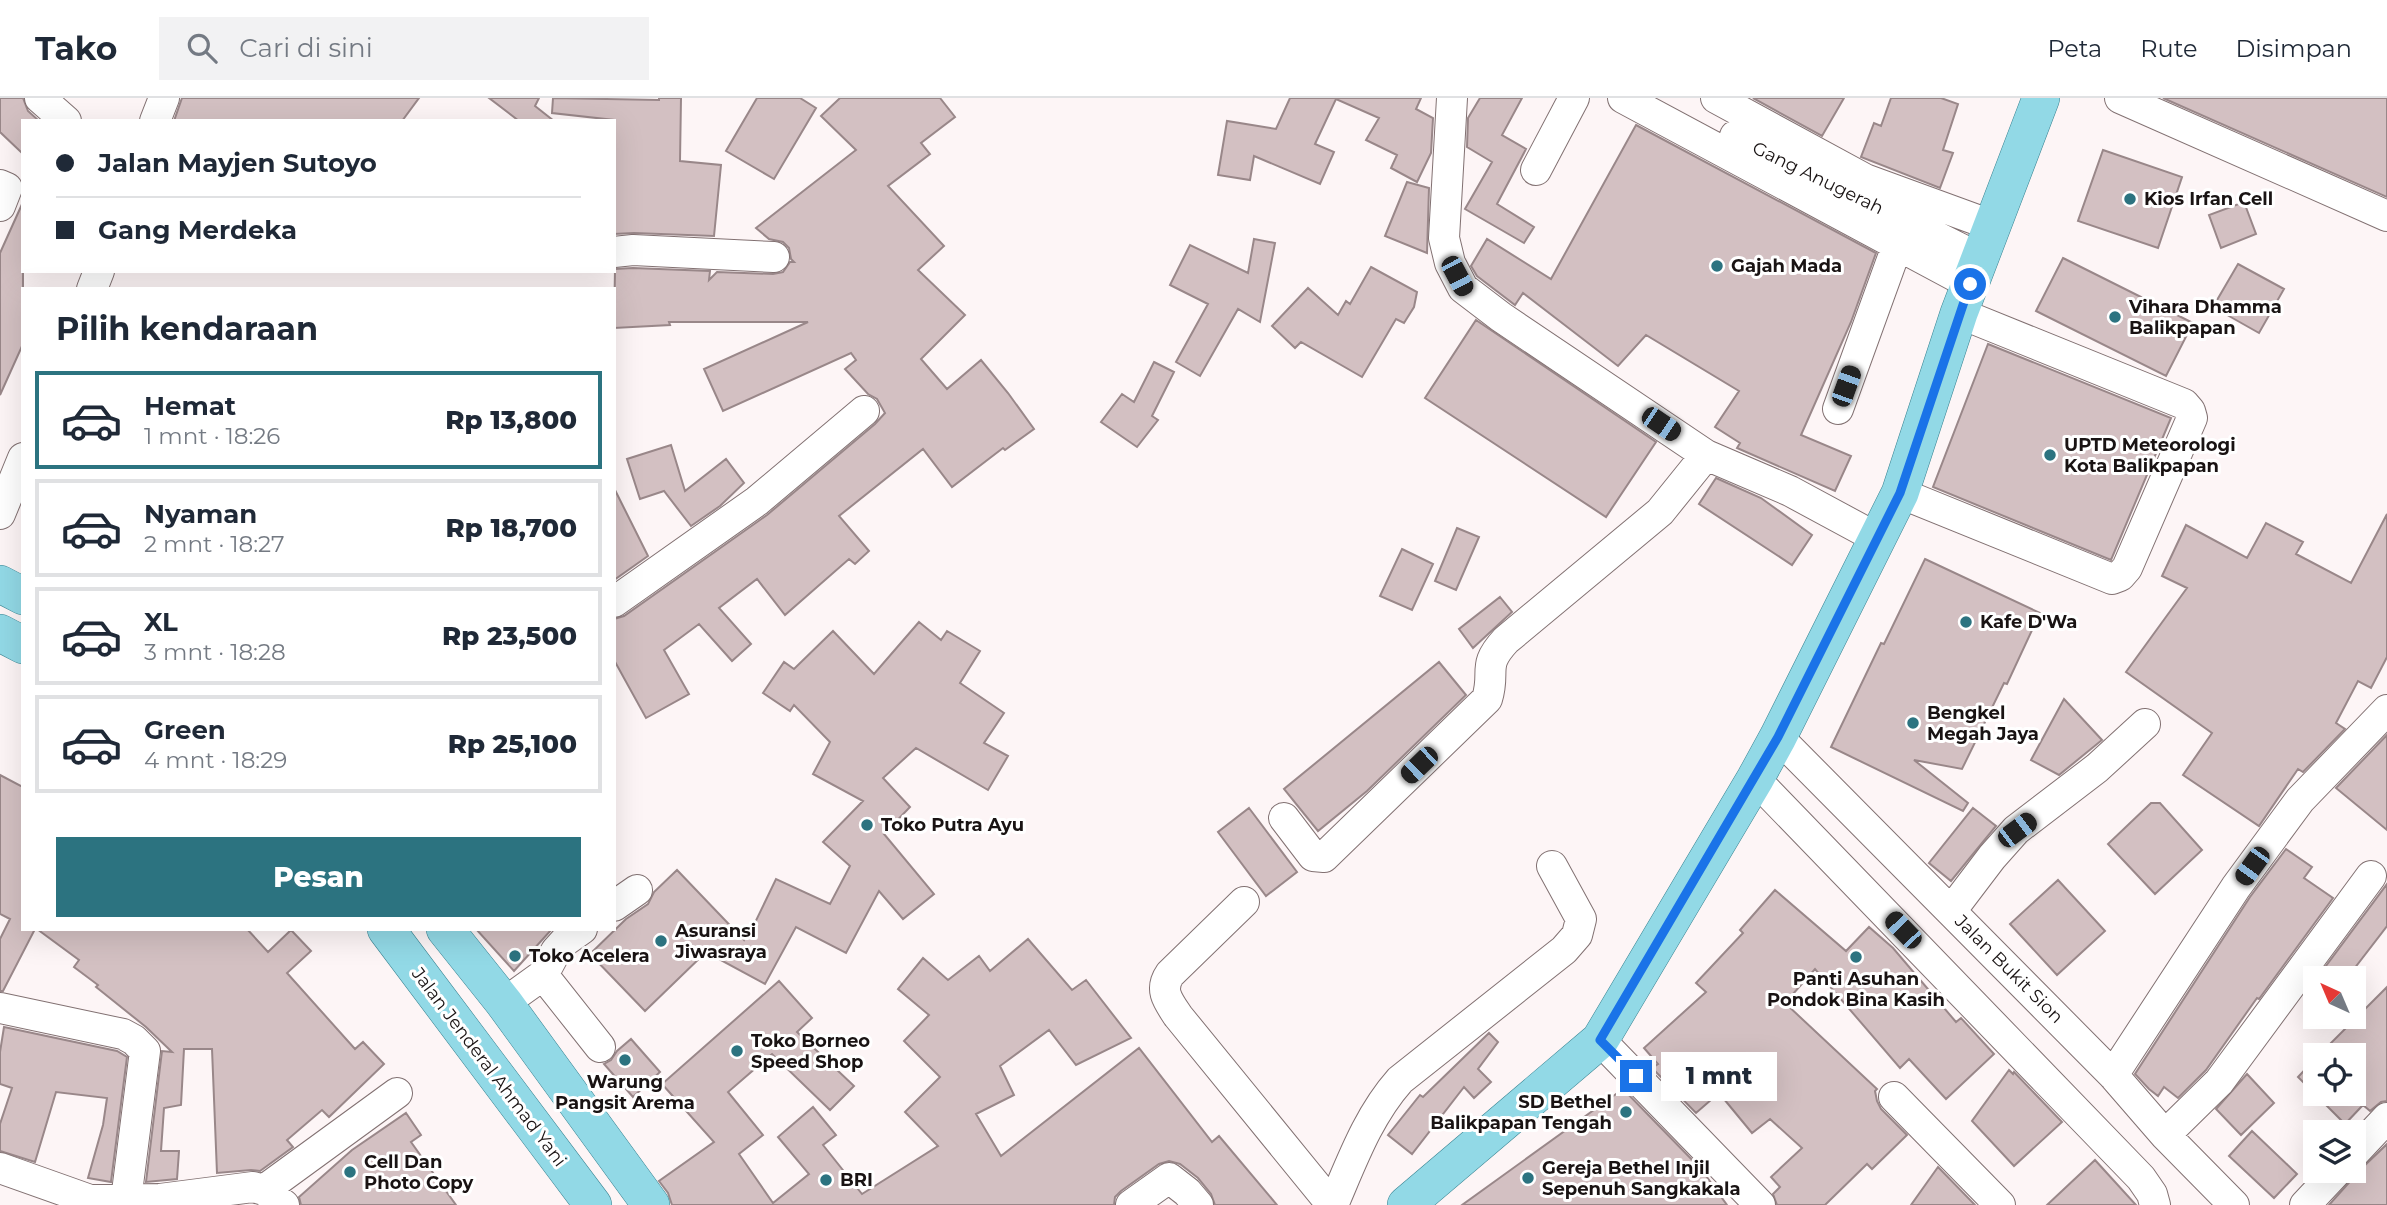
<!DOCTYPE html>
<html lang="id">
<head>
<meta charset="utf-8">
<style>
	:root { --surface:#fff; --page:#f2f2f3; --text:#1f2937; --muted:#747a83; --line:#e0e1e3; --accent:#2c7380 }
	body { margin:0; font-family:Montserrat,sans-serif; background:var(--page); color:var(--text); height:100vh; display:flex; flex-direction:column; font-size:26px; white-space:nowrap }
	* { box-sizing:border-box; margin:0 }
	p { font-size:23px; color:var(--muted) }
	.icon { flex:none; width:38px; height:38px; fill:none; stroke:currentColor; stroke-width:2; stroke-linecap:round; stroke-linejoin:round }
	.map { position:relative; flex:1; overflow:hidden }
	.sheet { position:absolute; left:21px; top:189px; width:595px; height:644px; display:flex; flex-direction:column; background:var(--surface); border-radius:0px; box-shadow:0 7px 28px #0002 }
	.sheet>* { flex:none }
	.banner { position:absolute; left:21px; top:21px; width:595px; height:154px; border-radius:0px; box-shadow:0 7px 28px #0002; display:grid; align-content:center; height:154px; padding:0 35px; background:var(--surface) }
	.needle { width:46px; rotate:316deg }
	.tools { position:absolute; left:2303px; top:868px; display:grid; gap:14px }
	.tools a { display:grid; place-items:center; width:63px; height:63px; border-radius:0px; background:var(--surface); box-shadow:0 7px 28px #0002; font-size:35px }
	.end { position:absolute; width:32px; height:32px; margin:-16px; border:9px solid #1a73e8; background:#fff; box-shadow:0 0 0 4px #fff }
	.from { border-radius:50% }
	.bubble { position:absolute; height:49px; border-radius:0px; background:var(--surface); box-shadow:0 7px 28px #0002; font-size:23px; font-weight:800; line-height:49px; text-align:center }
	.car { position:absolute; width:21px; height:42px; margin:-21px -10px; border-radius:9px; box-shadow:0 0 5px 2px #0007; background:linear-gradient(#222 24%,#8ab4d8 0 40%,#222 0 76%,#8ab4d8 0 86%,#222 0) }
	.banner b { display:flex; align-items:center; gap:24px; height:66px; font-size:26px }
	.banner b+b { border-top:2px solid var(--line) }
	.banner i { width:18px; height:18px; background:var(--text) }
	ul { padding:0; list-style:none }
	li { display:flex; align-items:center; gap:21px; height:98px; margin:0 14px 10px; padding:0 21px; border:4px solid var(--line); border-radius:0px }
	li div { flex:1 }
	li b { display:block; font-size:26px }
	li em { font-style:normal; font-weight:800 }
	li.on { border-color:var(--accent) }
	li>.icon { width:63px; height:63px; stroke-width:1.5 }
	h2 { padding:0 35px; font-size:32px; line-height:84px }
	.action { display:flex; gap:14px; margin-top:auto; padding:14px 35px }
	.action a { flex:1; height:80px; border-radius:0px; background:var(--accent); color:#fff; font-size:28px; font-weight:800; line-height:80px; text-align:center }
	header { display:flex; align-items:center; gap:42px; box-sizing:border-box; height:98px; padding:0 35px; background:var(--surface); border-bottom:2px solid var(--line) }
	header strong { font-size:33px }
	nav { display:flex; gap:38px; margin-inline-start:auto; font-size:24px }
	.search { width:490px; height:63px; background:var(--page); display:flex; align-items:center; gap:18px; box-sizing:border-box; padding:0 24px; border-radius:0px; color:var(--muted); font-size:26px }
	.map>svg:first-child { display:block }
	.building { fill:#d3c0c2; stroke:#998789; stroke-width:2 }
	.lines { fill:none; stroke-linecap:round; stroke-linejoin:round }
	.minor-casing { stroke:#827172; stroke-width:32 }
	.major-casing { stroke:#398391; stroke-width:38 }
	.minor { stroke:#fff; stroke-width:30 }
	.major { stroke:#92d9e6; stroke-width:37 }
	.route { stroke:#1a73e8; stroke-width:9 }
	.poi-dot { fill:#2c7380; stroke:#fff; stroke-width:2.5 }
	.labels { text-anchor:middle; stroke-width:6; stroke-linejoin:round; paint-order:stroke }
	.street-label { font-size:18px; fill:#191313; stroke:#fff }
	.poi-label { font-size:18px; font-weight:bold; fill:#191313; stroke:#fff; text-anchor:start }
</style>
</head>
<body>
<header>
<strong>Tako</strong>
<div class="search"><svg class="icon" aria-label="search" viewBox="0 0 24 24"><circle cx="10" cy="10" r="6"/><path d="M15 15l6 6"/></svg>Cari di sini</div>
<nav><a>Peta</a><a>Rute</a><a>Disimpan</a></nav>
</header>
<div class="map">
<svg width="2387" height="1107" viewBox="0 0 2387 1107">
	<rect width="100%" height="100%" fill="#fdf5f6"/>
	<!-- building -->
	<path class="building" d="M0,0H23L28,13L39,23H23V56L0,34Z
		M182,0H419L402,23H174Z
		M489,0H539L535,8L554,23H519Z
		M553,0L659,2V0H681L680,63L721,67L714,138L634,135L614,136V22L552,15Z
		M757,0H800L816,10L774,81L726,53Z
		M840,0H940L955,19L921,45L930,56L888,88L944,148L918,172L965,217L921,261L947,291L981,262L1008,295L1034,331L1005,352L1003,350L952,389L923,351L839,418L869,453L855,466L849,461L785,517L757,481L719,510L751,546L732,563L699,526L664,552L689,596L646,620L614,562V521L624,518L767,417L875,326L885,315L877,301L868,296L845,271L856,262L851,255L723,313L704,271L808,224H669L670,227L614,230L615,171L633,170L710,173L709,182L717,174L773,176L783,174L790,164H794L791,161L789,150L783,144L769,141L756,130L856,52L821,18Z
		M1290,0H1421L1416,11L1433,20L1431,55L1417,84L1391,70L1397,57L1366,42L1379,20L1336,1L1315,46L1334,54L1320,86L1254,58L1250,82L1218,77L1227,23L1276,31Z
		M1480,0H1522L1502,37L1526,51L1497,106L1534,129L1524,145L1465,111L1492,64L1467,49L1468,20Z
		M1753,0H1844L1822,38Z
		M1891,0H1941L1958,6L1943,52L1953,55L1940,90L1861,59L1874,25L1881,28Z
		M2163,0H2387V99Z
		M1636,27L1876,155L1851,224L1801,337L1851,358L1835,393L1737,350L1740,345L1715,329L1739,293L1646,237L1618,268L1523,195L1515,207L1477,178L1471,168L1487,141L1551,181Z
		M2103,52L2182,79L2158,150L2078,123Z
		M1407,84L1429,90L1427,155L1385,138Z
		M23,104V246L0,297V155Z
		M2244,104L2256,136L2221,150L2209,117Z
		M1254,141L1275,145L1260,224L1238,211L1200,278L1176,264L1208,206L1170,187L1190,147L1248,175Z
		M2063,160L2193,225L2166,278L2036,213Z
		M2238,166L2284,191L2259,235L2213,209Z
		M1371,169L1417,194L1414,209L1404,225L1396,221L1362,279L1301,244L1295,250L1272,228L1308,190L1338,217L1346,203L1350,206Z
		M1476,222L1656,344L1606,419L1425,300Z
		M1988,246L2171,320L2111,462L1933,389Z
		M1154,264L1174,274L1152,318L1158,322L1137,349L1101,324L1122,296L1134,304Z
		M671,347L685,393L726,361L744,385L720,408L691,428L664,393L640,401L627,361Z
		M1716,380L1761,400L1812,437L1792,467L1699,406Z
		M614,390L648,458L614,482Z
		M2387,416V559L2371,590L2358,583L2336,625L2345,631L2303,674L2298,671L2259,728L2183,677L2212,635L2126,574L2187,490L2162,478L2186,427L2247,460L2266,425L2303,444L2296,456L2351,485Z
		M1457,430L1479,439L1456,492L1435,483Z
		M1402,451L1433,466L1412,512L1380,498Z
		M1925,461L2040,515L2007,586L2004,585L1962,671L1914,662L1968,705L1963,713L1831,649L1881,545L1884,546Z
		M1500,499L1512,514L1473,550L1459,531Z
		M919,524L941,542L947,533L980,553L960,585L1004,615L984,645L1008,658L988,692L916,650L883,680L910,709L884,736L934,796L903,821L879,793L846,855L796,829L765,886L706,854L645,913L590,856L626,821L648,806L654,794L677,772L744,842L749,832L751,833L776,781L830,806L850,768L823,744L863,703L813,676L830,644L794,607L790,613L763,595L784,564L794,571L833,533L874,576Z
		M1439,564L1466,597L1367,693L1318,733L1284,691Z
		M2064,601L2102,642L2059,677L2031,662Z
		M2387,637V732L2336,690Z
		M0,677L23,689V831H35L3,893H0V841L10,821L0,816Z
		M2151,705H2160L2202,752L2155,796L2108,746Z
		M1249,710L1297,774L1266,798L1218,734Z
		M1973,710L1996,728L1951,783L1929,765Z
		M2286,751L2312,769L2304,780L2333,800L2259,901L2257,900L2206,972L2178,1000L2164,989L2158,998L2149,991L2135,976L2250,799Z
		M2058,782L2105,833L2057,877L2010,826Z
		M2387,786V828L2347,880H2317Z
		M1775,792L1846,853L1869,829L1893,850L1956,924L1961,920L1994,956L1946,1001L1909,961L1900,970L1815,871L1785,905L1877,991L1875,993L1877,1003L1881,1011L1907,1037L1872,1071L1867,1066L1825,1107H1777L1773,1096L1780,1089L1771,1079L1802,1050L1770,1021L1752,1035L1719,995L1696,1015L1652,970L1658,966L1644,950L1706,894L1696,885L1743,835L1740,832Z
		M37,831H247L268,854L291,832L311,853L287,875L355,951L363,944L384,966L329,1019L322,1012L287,1042L293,1049L260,1073L251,1072L217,1075L212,951H184L181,1007L164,1010L161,1053H179L177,1081L146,1084L162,953L172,954L146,929L96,889L98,887L74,869L79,862Z
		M476,831H552L514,873Z
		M1028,841L1072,892L1086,882L1131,940L1076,967L1049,932L1000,968L1014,997L976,1016L1001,1058L1139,950L1212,1044L1219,1038L1277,1107H1215L1211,1096L1198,1080L1180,1066L1169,1063L1159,1066L1121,1093L1115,1099L1114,1107H672L668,1095L659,1083L714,1044L662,986L779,883L812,920L797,934L854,988L830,1012L772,956L728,994L763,1037L739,1056L773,1105L809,1076L778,1039L813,1009L836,1037L823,1047L862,1096L938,1048L905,1014L940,979L904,943L929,917L898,891L923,860L948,882L979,858L990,873Z
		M2387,889V1003L2381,1004L2370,1013L2363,1007L2345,1026L2298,979L2315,961V996H2354V957H2319Z
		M4,929L117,953L127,959L111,1084L88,1080L103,1027L107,1000L56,994L35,1064L0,1053V1026L12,990L0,986V954Z
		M1489,935L1498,944L1478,971L1491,984L1474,1000L1464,989L1412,1056L1388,1037L1420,997L1423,999Z
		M631,941L660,974L633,999L604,966L611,962L617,953Z
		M2009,972L2013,976L2014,974L2062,1024L2014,1068L1972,1023Z
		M2247,976L2274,1005L2241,1037L2216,1011Z
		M1623,991L1701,1071L1727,1107H1462Z
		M406,1015L421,1037L411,1044L456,1107H301L299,1099L352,1052Z
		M2252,1033L2297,1076L2274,1100L2229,1058Z
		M2387,1046V1107H2329L2362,1070Z
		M2095,1062L2136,1107H2047Z
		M1938,1069L1975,1107H1911Z"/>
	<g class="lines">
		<!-- minor casing -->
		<g class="minor-casing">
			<path id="minor" d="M40,0L66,23
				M1452,0L1444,140L1450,165L1463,190L1501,219L1706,357L1790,393L1877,440
				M1623,0L1970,186
				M1716,0L1865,81L1991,127
				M2120,0L2387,118
				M155,23L164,0
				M1735,38L1979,160
				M1536,72L1574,0
				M0,87L7,90L0,108
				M614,154L633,152L774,159
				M92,191L99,173
				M1838,311L1897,148
				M1900,395L2112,481L2120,478L2127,470L2192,320L2190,313L2184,306L1959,215
				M0,416L23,360
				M614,504L757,403L864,313
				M1778,639L2113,977L2165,1037L2234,1107
				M1755,681L2141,1080L2152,1096L2155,1107
				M1284,720L1313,758L1324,759L1487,601C1496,572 1481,569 1506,542L1660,414L1706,357
				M1244,804L1170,876C1159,892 1168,903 1178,918L1332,1107
				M614,808L637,792
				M1951,813L1992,759L2016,732L2097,670L2145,626
				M543,877L600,949
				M504,905L543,877L556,853L565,843L582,831
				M0,910L123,936L134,942L145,953L126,1102
				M1600,942L1760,1107
				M2113,977L2236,789L2300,702L2387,612
				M1894,999L2000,1107
				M2165,1037L2219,984L2371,778
				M2354,1055L2387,1020
				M0,1070L90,1102L160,1101L253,1089L264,1092L284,1107
				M264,1092L397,995
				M1131,1107L1169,1080L1187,1094L1198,1107
				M1333,1107C1352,1063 1368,1018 1400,982L1564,852L1577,837L1581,821L1552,768
				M2305,1107L2337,1073"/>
		</g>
		<!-- major casing -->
		<g class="major-casing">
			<path id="major" d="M0,486L23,498
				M0,535L23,547
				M386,831L593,1107
				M445,831L504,905L651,1107
				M1406,1107L1600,942L1755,681L1778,639L1900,395L1959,215L2041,0"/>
		</g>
		<!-- minor -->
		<use href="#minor" class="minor"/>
		<!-- major -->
		<use href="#major" class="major"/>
	</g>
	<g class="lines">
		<!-- route -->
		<path class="route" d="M1636,978L1600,942L1778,639L1900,395L1970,186"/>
	</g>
	<!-- markers -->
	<g class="poi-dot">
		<circle cx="2130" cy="101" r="7"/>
		<circle cx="1717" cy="168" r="7"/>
		<circle cx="2115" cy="219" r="7"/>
		<circle cx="2050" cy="357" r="7"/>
		<circle cx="1966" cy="524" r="7"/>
		<circle cx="1913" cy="625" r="7"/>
		<circle cx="867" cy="727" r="7"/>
		<circle cx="661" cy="843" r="7"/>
		<circle cx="515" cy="858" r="7"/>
		<circle cx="1856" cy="859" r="7"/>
		<circle cx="737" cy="953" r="7"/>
		<circle cx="625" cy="962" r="7"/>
		<circle cx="1626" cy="1014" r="7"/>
		<circle cx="350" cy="1074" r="7"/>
		<circle cx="1528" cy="1080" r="7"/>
		<circle cx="826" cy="1082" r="7"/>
	</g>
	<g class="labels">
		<!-- street labels -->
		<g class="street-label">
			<text transform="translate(1818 80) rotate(26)" y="6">Gang Anugerah</text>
			<text transform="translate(2009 871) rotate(45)" y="6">Jalan Bukit Sion</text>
			<text transform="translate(489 969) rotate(53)" y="6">Jalan Jenderal Ahmad Yani</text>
		</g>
		<!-- poi labels -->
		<g class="poi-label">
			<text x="2144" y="107">Kios Irfan Cell</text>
			<text x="1731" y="174">Gajah Mada</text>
			<text x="2129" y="215">Vihara Dhamma<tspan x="2129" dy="21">Balikpapan</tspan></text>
			<text x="2064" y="353">UPTD Meteorologi<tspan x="2064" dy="21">Kota Balikpapan</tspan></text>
			<text x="1980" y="530">Kafe D'Wa</text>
			<text x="1927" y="621">Bengkel<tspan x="1927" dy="21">Megah Jaya</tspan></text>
			<text x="881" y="733">Toko Putra Ayu</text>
			<text x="675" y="839">Asuransi<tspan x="675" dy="21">Jiwasraya</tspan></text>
			<text x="529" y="864">Toko Acelera</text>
			<text x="1856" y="887" text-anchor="middle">Panti Asuhan<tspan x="1856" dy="21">Pondok Bina Kasih</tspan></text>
			<text x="751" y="949">Toko Borneo<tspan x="751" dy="21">Speed Shop</tspan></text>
			<text x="625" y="990" text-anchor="middle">Warung<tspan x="625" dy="21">Pangsit Arema</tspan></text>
			<text x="1612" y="1010" text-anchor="end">SD Bethel<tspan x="1612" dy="21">Balikpapan Tengah</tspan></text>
			<text x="364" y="1070">Cell Dan<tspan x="364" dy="21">Photo Copy</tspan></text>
			<text x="1542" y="1076">Gereja Bethel Injil<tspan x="1542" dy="21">Sepenuh Sangkakala</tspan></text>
			<text x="840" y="1088">BRI</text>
		</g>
	</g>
</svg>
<div class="tools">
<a><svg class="needle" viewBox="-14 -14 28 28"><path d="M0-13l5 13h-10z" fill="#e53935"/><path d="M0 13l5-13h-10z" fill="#747a83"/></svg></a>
<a><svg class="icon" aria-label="locate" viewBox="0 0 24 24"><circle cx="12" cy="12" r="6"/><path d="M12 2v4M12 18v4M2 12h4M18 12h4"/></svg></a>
<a><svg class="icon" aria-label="layers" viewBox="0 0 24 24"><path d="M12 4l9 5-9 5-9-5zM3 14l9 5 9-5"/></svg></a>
</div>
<i class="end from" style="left:1970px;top:186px"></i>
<i class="end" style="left:1636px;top:978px"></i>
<div class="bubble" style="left:1661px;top:954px;width:116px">1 mnt</div>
<i class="car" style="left:1457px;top:178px;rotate:152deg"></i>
<i class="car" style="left:1846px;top:288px;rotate:20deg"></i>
<i class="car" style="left:1661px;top:326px;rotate:124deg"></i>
<i class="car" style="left:1419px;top:667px;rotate:226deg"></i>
<i class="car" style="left:2017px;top:732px;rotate:53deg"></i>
<i class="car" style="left:2252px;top:768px;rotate:216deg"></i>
<i class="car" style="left:1903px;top:832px;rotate:316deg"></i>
<div class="banner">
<b><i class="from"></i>Jalan Mayjen Sutoyo</b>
<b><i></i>Gang Merdeka</b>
</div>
<section class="sheet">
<h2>Pilih kendaraan</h2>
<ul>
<li class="on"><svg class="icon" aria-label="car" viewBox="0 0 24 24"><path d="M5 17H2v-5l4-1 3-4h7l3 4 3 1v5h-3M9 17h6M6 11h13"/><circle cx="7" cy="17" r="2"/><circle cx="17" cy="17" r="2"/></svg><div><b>Hemat</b><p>1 mnt · 18:26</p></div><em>Rp 13,800</em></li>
<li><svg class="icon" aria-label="car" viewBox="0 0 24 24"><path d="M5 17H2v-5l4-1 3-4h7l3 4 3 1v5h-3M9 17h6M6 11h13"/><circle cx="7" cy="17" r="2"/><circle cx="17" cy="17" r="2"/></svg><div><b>Nyaman</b><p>2 mnt · 18:27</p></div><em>Rp 18,700</em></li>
<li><svg class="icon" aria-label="car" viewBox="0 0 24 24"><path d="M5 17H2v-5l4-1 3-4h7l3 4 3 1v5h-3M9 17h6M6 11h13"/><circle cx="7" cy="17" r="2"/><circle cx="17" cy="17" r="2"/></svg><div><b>XL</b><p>3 mnt · 18:28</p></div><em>Rp 23,500</em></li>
<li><svg class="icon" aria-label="car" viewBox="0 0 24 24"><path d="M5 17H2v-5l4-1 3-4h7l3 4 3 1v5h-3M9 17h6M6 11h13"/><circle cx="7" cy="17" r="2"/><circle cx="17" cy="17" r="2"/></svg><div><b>Green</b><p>4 mnt · 18:29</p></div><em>Rp 25,100</em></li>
</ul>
<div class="action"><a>Pesan</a></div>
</section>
</div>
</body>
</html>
